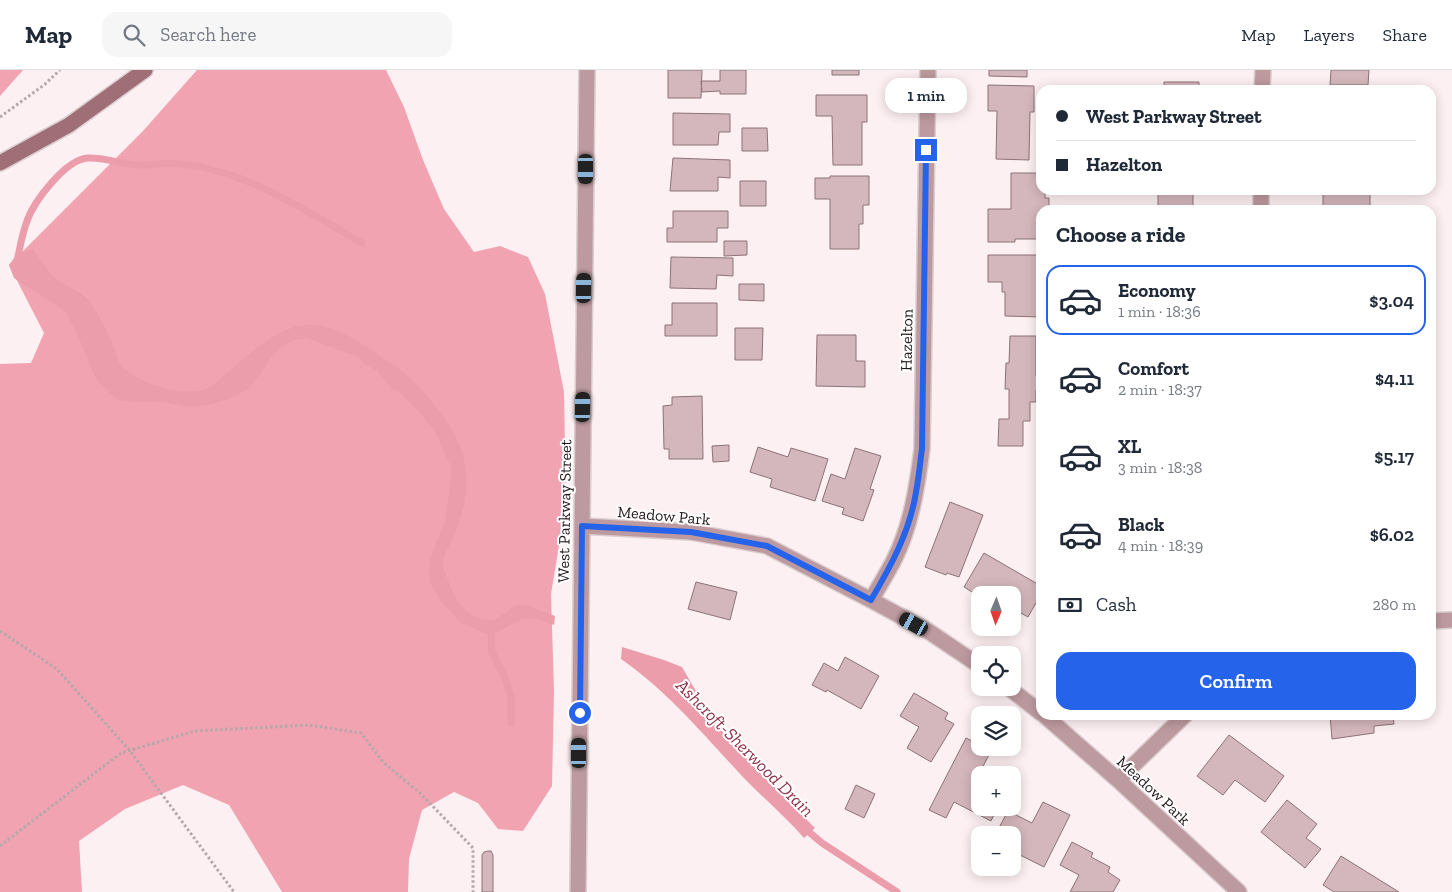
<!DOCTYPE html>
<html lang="en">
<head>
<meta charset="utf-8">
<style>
	:root { --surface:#fff; --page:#f6f6f7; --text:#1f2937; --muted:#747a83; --line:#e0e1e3; --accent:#2563eb }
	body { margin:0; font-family:"Zilla Slab",serif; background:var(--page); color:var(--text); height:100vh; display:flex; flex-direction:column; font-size:19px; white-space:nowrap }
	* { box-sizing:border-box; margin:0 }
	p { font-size:16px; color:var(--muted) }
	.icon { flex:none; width:28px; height:28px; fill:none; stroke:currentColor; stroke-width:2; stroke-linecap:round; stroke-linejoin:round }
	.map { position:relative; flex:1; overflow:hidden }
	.panel { position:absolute; left:1036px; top:135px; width:400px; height:515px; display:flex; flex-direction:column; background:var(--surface); border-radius:15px; box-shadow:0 2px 12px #0003 }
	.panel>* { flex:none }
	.guide { position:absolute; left:1036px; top:15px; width:400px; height:110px; border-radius:15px; box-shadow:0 2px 12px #0003; display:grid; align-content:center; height:110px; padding:0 20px; background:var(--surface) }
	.needle { width:32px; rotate:182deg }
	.controls { position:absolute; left:971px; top:516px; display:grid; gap:10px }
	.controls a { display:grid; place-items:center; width:50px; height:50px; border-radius:10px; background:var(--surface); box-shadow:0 2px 12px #0003; font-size:25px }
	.end { position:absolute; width:22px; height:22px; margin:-11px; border:6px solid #2563eb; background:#fff; box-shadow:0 0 0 2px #fff }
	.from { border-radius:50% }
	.bubble { position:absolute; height:35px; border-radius:15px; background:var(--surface); box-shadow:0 2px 12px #0003; font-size:16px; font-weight:600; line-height:35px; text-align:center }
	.car { position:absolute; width:15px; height:30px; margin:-15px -8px; border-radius:6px; box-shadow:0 0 4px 1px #0007; background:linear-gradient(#222 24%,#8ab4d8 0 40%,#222 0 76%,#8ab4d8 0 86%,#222 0) }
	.guide b { display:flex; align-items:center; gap:18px; height:48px; font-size:19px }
	.guide b+b { border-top:1px solid var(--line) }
	.guide i { width:12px; height:12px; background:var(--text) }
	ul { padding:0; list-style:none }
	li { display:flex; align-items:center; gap:15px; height:70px; margin:0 10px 8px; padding:0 10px; border:2px solid transparent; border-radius:15px }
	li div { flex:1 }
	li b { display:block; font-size:19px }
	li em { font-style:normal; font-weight:600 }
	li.selected { border-color:var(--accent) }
	li>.icon { width:45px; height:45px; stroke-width:1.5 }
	h2 { padding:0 20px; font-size:22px; line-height:60px }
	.pay { display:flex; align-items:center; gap:12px; height:55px; padding:0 20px; font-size:19px }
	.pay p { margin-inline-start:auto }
	.button { display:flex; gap:10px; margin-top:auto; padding:10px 20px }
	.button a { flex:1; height:58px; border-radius:15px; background:var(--accent); color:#fff; font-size:20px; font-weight:600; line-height:58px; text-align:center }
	header { display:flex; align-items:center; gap:30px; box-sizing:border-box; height:70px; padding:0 25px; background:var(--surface); border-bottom:1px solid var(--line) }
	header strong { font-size:24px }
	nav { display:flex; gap:28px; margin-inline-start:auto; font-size:18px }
	.search { width:350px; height:45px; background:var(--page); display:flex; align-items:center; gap:12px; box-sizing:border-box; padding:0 18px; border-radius:15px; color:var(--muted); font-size:19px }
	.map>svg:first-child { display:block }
	.forest { fill:#f1a3b1 }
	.water { fill:#eb9dab }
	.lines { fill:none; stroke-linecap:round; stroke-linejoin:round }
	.stream { stroke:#eb9dab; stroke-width:7 }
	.building { fill:#d4b7bc; stroke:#8c7276 }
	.street-casing { stroke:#dacdcf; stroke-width:18 }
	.secondary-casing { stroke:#dacdcf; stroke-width:18 }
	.path { stroke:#b4a8aa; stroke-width:3; stroke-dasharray:2.5 2.5; stroke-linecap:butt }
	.street { stroke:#bd9a9f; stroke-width:15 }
	.secondary { stroke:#9f6e76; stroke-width:15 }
	.route { stroke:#2563eb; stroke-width:6 }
	.labels { text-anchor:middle; stroke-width:4; stroke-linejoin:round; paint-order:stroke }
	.street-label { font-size:16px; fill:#22181a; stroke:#fff }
	.water-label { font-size:18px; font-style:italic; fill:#8c3148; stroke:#fff }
</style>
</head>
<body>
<header>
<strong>Map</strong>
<div class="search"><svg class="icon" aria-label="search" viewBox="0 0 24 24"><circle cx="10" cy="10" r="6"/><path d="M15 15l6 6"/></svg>Search here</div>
<nav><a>Map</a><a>Layers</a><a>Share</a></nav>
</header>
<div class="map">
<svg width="1452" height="822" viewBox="0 0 1452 822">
	<rect width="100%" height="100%" fill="#fdf0f2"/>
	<!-- forest -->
	<path class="forest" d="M0,0H23L0,26Z
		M197,0H386L404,37L423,90L444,139L474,182L500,176L528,187L545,224L564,322L566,434L551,524L554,621L552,716L523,761L498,759L478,733L454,722L422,740L409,789L408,822H282L229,735L183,715L125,739L79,771L82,822H0V294L31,293L44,263L9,195L143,61Z"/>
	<!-- water -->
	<path class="water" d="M33,179C40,190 47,201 58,210C66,216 78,220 85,227C96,239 105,257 112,272C115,280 117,292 123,298C141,314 181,327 206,319C211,318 242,290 249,284C299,244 323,247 374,282C387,291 402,299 413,311C435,334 460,362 465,395C468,416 465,438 457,458C453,470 443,482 443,495C443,499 446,504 447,507C453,527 467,552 492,550C502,548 508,539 516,535L529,536L555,546L554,555L538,549L523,548L496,563H485L461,553L443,534L430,513L429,501L430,491L437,470L445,453L450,416L451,397L434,359L415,338L400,323L390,317L377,300L365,295L358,287L307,268L293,270L280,278L270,289L262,302L248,319L229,329L214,334L191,337L163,332H133L118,330L96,309L76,261L65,241L14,208L9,195L18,183Z
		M622,577L664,590L682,597L712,649L753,696L815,758L804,768C785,746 762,727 742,706C704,665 667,621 621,589Z"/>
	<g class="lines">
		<!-- stream -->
		<path class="stream" d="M17,191C20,178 22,164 27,151C34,131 66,89 88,88C104,87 123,95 141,95C154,95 166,92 179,94C247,100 304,140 362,173
			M491,556L492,583L504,605L511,626V653
			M803,757L822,773L897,822"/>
	</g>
	<!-- building -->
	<path class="building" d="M668,0H702L701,28H668Z
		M720,0H746V24H720V21L702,22L701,11H720Z
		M832,0H859V5H832Z
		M989,0H1027V7L989,6Z
		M1331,0H1369L1368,15H1330Z
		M1164,12H1199V20H1164Z
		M988,15L1034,16V42H1030L1029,90L996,89L997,41H988Z
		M816,25H867V52H862V95H833L832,46H816Z
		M673,43L730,44V62H719L718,75H673Z
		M742,58H767L768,81H742Z
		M673,88L730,90V108L718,107V121H670Z
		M1011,103H1041V120H1045V128H1049V140H1041V169H1015V172H988V139H1011Z
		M830,106H869V135H863V154H859V179H830V129H815V108H830Z
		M740,111H766V136H740Z
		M1158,120H1193V140H1158Z
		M1323,120H1370V140H1323Z
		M673,141H728V158H717V172H667V158H673Z
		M724,171H747V185L724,186Z
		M988,185H1041V247L1005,246V222H1002V212H988Z
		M671,187L733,188V206L717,205L716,219L670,218Z
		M739,214H764V231L739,230Z
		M672,233H717V266H665V255H672Z
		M735,258H763L762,290H735Z
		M817,265H856V291H865V317L816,316Z
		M1010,266H1036V306H1041V320H1036V332H1030V351H1023V376H998L999,349H1009V319H1005L1006,293H1009Z
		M702,326L703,389H669V379H664L663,336L672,335V327Z
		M729,375V391L713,392L712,376Z
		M758,377L788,387L791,378L828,389L815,431L770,417L772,409L750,402Z
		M855,378L881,386L870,419L874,420L863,451L842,444L844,438L822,431L831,404L845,409Z
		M950,432L983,445L959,507L947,503L946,505L925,497Z
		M984,483L1041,516V524L1028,547L1012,538V525H980V527L964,517Z
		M696,512L737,522L730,550L688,539Z
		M845,587L879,606L861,639L827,620L826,622L812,615L824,593L838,601Z
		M914,623L948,643L945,649L954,654L931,692L907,678L919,657L900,646Z
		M1330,645H1393L1394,654L1374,656V663L1332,669Z
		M1229,665L1284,706L1265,732L1235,710L1223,725L1197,706Z
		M966,668L980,675V678H985L991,681L978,706L980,707V738H997L991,751L954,732L946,748L929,740Z
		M856,715L875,724L864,748L845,739Z
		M1287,730L1317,754L1306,768L1321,779L1305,798L1261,762Z
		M1043,732L1070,745L1044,797L1012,781V765H995L1008,741L1032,753Z
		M1072,772L1093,783L1091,787L1110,797L1108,802L1120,810L1113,822H1070L1079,805L1060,795Z
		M488,781H491L493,785V822H482V785L484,782Z
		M1341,786L1399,822H1334L1323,815Z"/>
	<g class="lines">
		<!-- street casing -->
		<g class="street-casing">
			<path id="street" d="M1262,20L1263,0
				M1261,140V120
				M582,456L691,462L767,476L871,530L928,561L980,596
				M871,530C879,517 886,505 893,492C911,457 917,418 922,379L928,0
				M1431,551L1452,550
				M1009,618L1041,643
				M1044,645L1118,710L1239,822
				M1118,710L1185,645
				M578,822L587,0"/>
		</g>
		<!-- secondary casing -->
		<g class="secondary-casing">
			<path id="secondary" d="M0,93L69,55L145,0"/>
		</g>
		<!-- path -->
		<path class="path" d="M0,47L44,15L60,0
			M0,561L57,599L130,681L234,822
			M0,776L121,683L195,661L309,655L361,663L383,692L421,724L473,778V822"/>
		<!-- street -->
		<use href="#street" class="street"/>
		<!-- secondary -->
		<use href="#secondary" class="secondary"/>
	</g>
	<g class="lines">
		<!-- route -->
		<path class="route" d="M580,643L582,456L691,462L767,476L871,530C891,496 910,461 916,422C919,407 920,393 922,379L926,80"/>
	</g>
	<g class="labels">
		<!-- street labels -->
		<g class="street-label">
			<text transform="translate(906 270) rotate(-89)" y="6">Hazelton</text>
			<text transform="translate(564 441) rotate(-89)" y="6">West Parkway Street</text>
			<text transform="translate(664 445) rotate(5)" y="6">Meadow Park</text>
			<text transform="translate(1154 720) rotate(43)" y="6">Meadow Park</text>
		</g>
		<!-- water labels -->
		<g class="water-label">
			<text transform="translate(745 678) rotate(45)" y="6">Ashcroft-Sherwood Drain</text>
		</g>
	</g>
</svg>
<div class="controls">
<a><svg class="needle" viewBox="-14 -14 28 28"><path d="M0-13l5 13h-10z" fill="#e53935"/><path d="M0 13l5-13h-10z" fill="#747a83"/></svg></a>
<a><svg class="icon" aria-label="locate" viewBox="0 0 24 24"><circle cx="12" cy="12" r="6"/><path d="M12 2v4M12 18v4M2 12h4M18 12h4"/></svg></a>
<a><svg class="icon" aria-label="layers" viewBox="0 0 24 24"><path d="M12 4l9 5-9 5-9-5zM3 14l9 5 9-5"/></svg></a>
<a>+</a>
<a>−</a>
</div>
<i class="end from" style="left:580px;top:643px"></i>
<i class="end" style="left:926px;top:80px"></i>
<div class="bubble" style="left:885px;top:8px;width:82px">1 min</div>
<i class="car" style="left:586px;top:99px;rotate:180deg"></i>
<i class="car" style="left:584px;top:218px;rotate:1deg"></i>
<i class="car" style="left:583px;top:337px;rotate:1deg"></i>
<i class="car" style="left:914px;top:554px;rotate:299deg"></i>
<i class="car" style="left:579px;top:683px;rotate:0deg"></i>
<div class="guide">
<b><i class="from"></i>West Parkway Street</b>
<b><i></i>Hazelton</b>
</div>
<section class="panel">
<h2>Choose a ride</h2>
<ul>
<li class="selected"><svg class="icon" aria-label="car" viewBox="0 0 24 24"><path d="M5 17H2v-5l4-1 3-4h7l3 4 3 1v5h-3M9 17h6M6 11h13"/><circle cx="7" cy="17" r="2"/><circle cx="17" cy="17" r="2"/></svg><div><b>Economy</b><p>1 min · 18:36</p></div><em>$3.04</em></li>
<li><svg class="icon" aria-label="car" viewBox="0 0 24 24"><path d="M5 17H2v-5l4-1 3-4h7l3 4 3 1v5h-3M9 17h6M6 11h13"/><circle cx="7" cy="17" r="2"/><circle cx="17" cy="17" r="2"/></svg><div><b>Comfort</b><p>2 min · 18:37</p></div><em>$4.11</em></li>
<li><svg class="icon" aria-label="car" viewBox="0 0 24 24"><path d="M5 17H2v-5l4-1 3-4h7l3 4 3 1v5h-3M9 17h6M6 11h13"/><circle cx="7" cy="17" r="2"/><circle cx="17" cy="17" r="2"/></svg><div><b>XL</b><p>3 min · 18:38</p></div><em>$5.17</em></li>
<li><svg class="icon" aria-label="car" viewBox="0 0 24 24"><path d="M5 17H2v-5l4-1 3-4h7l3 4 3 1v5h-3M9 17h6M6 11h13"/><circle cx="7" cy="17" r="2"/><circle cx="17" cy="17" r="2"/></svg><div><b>Black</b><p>4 min · 18:39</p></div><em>$6.02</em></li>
</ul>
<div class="pay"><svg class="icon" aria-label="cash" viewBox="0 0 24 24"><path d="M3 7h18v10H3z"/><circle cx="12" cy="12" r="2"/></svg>Cash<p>280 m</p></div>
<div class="button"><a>Confirm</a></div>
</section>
</div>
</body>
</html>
